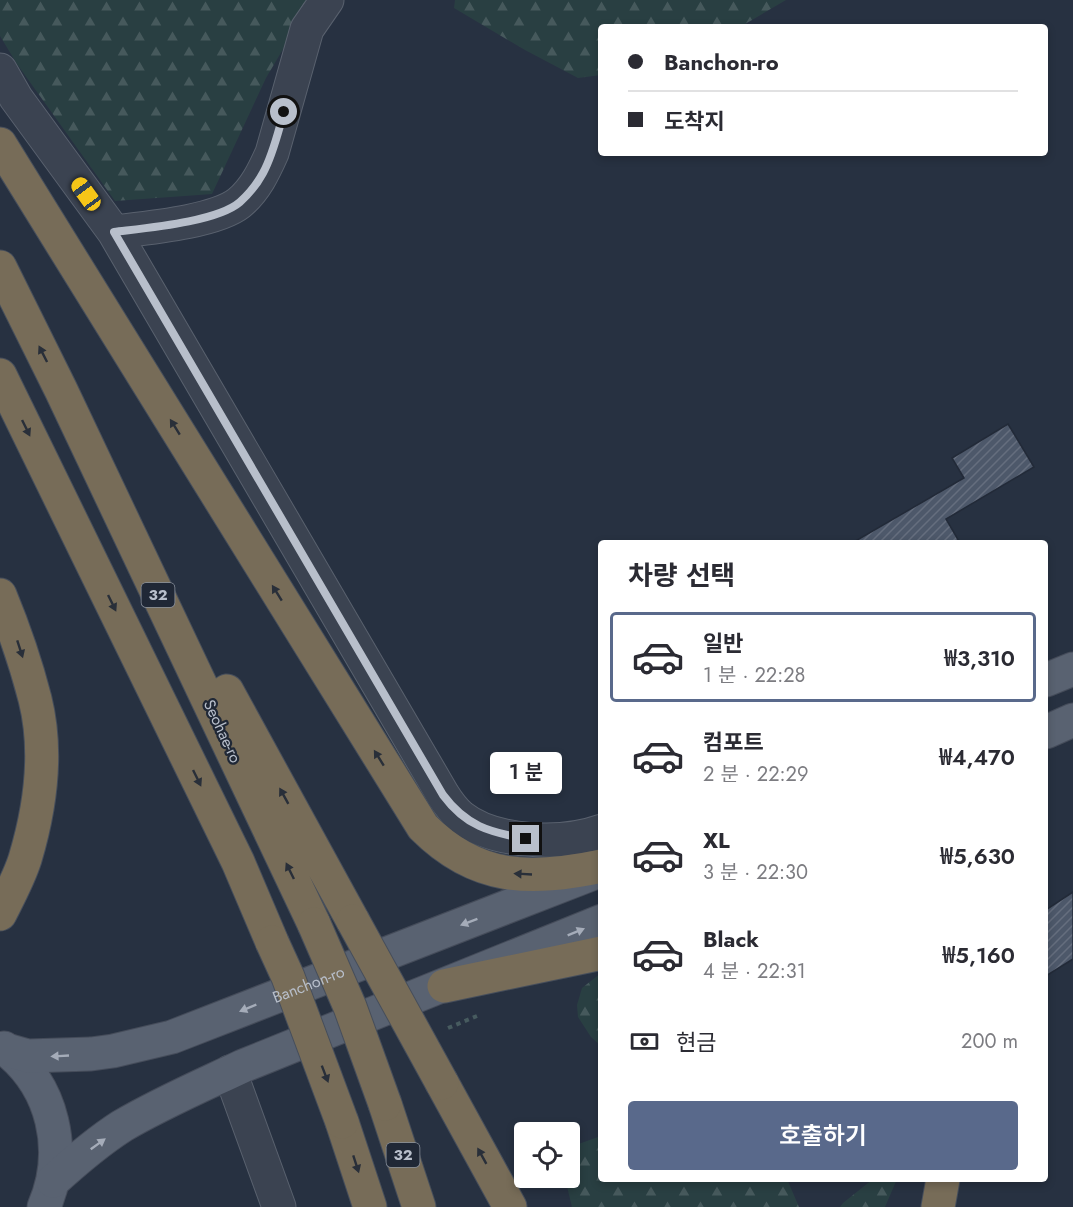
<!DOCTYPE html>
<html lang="ko">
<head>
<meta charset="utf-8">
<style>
	:root { --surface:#fff; --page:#f7f7f7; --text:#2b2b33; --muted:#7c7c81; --line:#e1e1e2; --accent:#59698b }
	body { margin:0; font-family:Jost,"Noto Sans KR",sans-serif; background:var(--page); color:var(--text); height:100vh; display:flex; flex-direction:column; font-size:22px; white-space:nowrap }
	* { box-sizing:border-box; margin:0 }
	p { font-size:20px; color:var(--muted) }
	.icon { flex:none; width:33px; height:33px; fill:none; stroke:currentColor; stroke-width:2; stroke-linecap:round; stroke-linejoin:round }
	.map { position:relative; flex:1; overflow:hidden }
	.panel { position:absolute; left:598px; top:540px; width:450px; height:642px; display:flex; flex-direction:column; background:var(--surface); border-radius:6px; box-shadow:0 3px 9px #0003 }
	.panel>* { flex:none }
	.guide { position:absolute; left:598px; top:24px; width:450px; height:132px; border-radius:6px; box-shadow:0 3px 9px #0003; display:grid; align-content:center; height:132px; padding:0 30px; background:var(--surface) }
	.controls { position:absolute; left:514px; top:1122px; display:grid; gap:12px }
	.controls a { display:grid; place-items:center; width:66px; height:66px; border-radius:6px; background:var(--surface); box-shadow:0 3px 9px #0003; font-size:30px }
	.end { position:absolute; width:27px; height:27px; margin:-14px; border:8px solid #b8bfcb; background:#111; box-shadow:0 0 0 3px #111 }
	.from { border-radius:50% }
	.bubble { position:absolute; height:42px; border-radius:6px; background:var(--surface); box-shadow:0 3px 9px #0003; font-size:20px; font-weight:600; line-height:42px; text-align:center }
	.car { position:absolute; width:18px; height:36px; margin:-18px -9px; border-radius:8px; box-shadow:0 0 4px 2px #0007; background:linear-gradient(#f5c518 24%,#345 0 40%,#f5c518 0 76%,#345 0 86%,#f5c518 0) }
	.guide b { display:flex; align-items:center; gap:21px; height:57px; font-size:22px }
	.guide b+b { border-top:2px solid var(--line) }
	.guide i { width:15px; height:15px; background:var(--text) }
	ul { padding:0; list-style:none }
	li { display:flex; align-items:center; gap:18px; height:90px; margin:0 12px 9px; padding:0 18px; border:3px solid transparent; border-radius:6px }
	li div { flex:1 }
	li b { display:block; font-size:22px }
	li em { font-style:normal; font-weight:600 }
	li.current { border-color:var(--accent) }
	li>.icon { width:54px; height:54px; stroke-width:1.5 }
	h2 { padding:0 30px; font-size:27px; line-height:72px }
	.pay { display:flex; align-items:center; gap:15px; height:66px; padding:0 30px; font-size:22px }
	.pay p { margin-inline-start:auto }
	.button { display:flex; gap:12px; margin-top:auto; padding:12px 30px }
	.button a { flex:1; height:69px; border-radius:6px; background:var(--accent); color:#fff; font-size:24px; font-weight:600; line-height:69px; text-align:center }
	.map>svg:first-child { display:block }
	.forest { fill:url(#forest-firs) }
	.building { fill:url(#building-hatch); stroke:#222a38; stroke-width:1.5 }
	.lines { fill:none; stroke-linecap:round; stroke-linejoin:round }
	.minor-casing { stroke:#59616e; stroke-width:35 }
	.major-casing { stroke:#454c5a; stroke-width:35 }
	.highway-casing { stroke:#464e5b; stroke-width:35 }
	.path { stroke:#475b5f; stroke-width:4; stroke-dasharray:4.5 4.5; stroke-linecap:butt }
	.minor { stroke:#3b4351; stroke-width:33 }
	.major { stroke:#596271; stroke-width:33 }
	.highway { stroke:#776c58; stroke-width:33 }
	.highway-bridge-casing { stroke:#464e5b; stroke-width:35; stroke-linecap:butt }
	.highway-bridge { stroke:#776c58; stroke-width:33 }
	.oneway { fill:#292f39 }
	.oneway2 { fill:#a5acb9 }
	.route { stroke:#b8bfcb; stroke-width:8 }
	.labels { text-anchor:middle; stroke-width:4.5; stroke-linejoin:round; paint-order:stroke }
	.shield { fill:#202836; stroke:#8a929e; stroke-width:1.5 }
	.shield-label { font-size:15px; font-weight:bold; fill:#b8bfcb }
	.street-label { font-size:16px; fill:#b8bfcb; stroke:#202836 }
</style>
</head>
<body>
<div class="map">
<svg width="1073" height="1207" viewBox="0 0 1073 1207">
	<defs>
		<pattern id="forest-firs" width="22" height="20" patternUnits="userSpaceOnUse" patternTransform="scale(1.5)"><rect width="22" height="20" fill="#293f42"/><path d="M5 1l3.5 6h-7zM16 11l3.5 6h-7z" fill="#46595c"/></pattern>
		<pattern id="building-hatch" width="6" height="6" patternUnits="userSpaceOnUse" patternTransform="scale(1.5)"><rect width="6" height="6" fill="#4d586a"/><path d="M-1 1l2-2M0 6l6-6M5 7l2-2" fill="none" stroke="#656e7e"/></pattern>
	</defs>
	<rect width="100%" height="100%" fill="#273141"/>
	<!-- forest -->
	<path class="forest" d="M0,0H312L266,78L212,194L115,201L17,64L0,36Z
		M455,0H786L740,27H602L601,75L578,78L525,50L454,8Z
		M601,973V1046L591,1037L578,1017L577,1005L582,988Z
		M601,1136L602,1179H787L799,1207H572L565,1178H570V1147Z
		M873,1179H897L885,1207H840L843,1203Z"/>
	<!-- building -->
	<path class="building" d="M1008,424L1034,467L946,519L960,543H852L964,478L952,458Z
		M1073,892V959L1046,976V910Z"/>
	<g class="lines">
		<!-- minor casing -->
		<g class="minor-casing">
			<path id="minor" d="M0,70L16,98L114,232L443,795C448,803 454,811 461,817C495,844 563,845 602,831
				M114,232C146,228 215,222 239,203C255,190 264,171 272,153L307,29L327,0
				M230,1072L279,1207"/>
		</g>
		<!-- major casing -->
		<g class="major-casing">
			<g id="major">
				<path d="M1046,680L1073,669"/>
				<path d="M1046,732L1073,720"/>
				<path d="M4,1048C54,1086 68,1151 44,1207"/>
				<path id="s1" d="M7,1050L28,1056L91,1054L113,1051L172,1037L594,873"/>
				<path d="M53,1181C75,1161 97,1142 122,1126C161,1103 203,1085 243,1066L602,921"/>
			</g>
		</g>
		<!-- highway casing -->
		<g class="highway-casing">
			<path id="highway" d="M0,144L423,827C477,881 530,881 602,866
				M0,267L61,390L314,924
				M0,375L238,862L272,942
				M0,595C14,629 26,664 35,699C48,751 40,809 25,859C19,878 9,896 0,914
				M227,691L353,921
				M444,986L602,953
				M442,1083L510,1207
				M385,1104L419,1207
				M342,1122L370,1207
				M938,1207L943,1179"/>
		</g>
		<!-- path -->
		<path class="path" d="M448,1028L477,1016"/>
		<!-- minor -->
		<use href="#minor" class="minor"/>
		<!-- major -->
		<use href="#major" class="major"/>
		<!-- highway -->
		<use href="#highway" class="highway"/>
		<!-- highway-bridge casing -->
		<g class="highway-bridge-casing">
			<path id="highway-bridge" d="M353,921L442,1083
				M314,924L350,1007L385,1104
				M272,942L288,977L342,1122"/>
		</g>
		<!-- highway-bridge -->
		<use href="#highway-bridge" class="highway-bridge"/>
	</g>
	<!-- one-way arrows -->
	<defs><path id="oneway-solid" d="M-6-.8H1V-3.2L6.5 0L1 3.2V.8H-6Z" transform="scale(1.5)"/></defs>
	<g class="oneway">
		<use href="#oneway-solid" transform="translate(43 354) rotate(-117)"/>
		<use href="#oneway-solid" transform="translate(175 427) rotate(-122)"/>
		<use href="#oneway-solid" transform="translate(26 428) rotate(64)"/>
		<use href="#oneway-solid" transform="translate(277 593) rotate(-122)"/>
		<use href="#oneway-solid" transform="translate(112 603) rotate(64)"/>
		<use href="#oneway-solid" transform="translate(20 649) rotate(72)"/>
		<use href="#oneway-solid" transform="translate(379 758) rotate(-122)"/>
		<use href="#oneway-solid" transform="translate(197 778) rotate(64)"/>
		<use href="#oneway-solid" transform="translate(284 796) rotate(-119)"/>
		<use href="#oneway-solid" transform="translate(290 871) rotate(-116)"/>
		<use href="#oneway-solid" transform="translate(523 874) rotate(-177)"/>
		<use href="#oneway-solid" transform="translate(325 1074) rotate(69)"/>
		<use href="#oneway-solid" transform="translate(482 1156) rotate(-119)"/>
		<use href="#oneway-solid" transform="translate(356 1164) rotate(72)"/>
	</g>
	<g class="oneway2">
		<use href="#oneway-solid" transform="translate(469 922) rotate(159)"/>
		<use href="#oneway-solid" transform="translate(576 932) rotate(-22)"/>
		<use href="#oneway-solid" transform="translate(248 1008) rotate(158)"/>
		<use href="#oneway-solid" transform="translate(60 1056) rotate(177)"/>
		<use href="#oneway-solid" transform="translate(98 1144) rotate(-36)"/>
	</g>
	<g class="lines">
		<!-- route -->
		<path class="route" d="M284,112C278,132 273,155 263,173C257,184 249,194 240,202C217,222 146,228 114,232L443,795C466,826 489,832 526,839"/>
	</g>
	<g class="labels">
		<!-- shield labels -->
		<g class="shield">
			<rect x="141.5" y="583" width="33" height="24" rx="4.5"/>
			<rect x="386.5" y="1143" width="33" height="24" rx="4.5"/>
		</g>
		<g class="shield-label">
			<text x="158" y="600">32</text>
			<text x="403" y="1160">32</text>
		</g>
		<!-- street labels -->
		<g class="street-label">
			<text transform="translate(223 731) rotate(65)" y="6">Seohae-ro</text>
			<text dy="6" stroke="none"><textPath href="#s1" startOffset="314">Banchon-ro</textPath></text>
		</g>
	</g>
</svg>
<div class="controls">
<a><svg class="icon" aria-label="locate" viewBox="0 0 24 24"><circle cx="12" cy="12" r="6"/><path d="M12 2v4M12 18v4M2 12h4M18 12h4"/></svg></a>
</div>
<i class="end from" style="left:284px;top:112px"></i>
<i class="end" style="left:526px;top:839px"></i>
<div class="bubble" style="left:490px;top:752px;width:72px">1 분</div>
<i class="car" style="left:86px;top:194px;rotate:324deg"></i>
<div class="guide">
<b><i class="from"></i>Banchon-ro</b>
<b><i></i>도착지</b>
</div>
<section class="panel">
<h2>차량 선택</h2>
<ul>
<li class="current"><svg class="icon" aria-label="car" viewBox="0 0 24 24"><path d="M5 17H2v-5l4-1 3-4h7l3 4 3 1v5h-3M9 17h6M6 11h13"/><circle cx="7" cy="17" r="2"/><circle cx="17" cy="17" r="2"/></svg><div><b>일반</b><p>1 분 · 22:28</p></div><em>₩3,310</em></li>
<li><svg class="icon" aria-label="car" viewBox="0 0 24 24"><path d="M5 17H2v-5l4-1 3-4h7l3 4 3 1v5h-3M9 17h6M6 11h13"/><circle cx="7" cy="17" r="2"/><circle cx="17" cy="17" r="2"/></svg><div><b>컴포트</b><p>2 분 · 22:29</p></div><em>₩4,470</em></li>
<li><svg class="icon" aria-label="car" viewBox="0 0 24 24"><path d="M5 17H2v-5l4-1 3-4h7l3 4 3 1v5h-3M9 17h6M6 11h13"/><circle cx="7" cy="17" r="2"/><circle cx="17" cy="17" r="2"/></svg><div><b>XL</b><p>3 분 · 22:30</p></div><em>₩5,630</em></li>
<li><svg class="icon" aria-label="car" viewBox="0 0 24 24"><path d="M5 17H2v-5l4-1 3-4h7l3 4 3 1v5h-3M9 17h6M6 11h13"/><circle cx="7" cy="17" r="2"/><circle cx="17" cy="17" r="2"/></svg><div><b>Black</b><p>4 분 · 22:31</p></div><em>₩5,160</em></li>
</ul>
<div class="pay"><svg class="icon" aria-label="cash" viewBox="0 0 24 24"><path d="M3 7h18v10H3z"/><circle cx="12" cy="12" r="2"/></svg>현금<p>200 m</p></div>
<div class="button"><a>호출하기</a></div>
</section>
</div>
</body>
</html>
